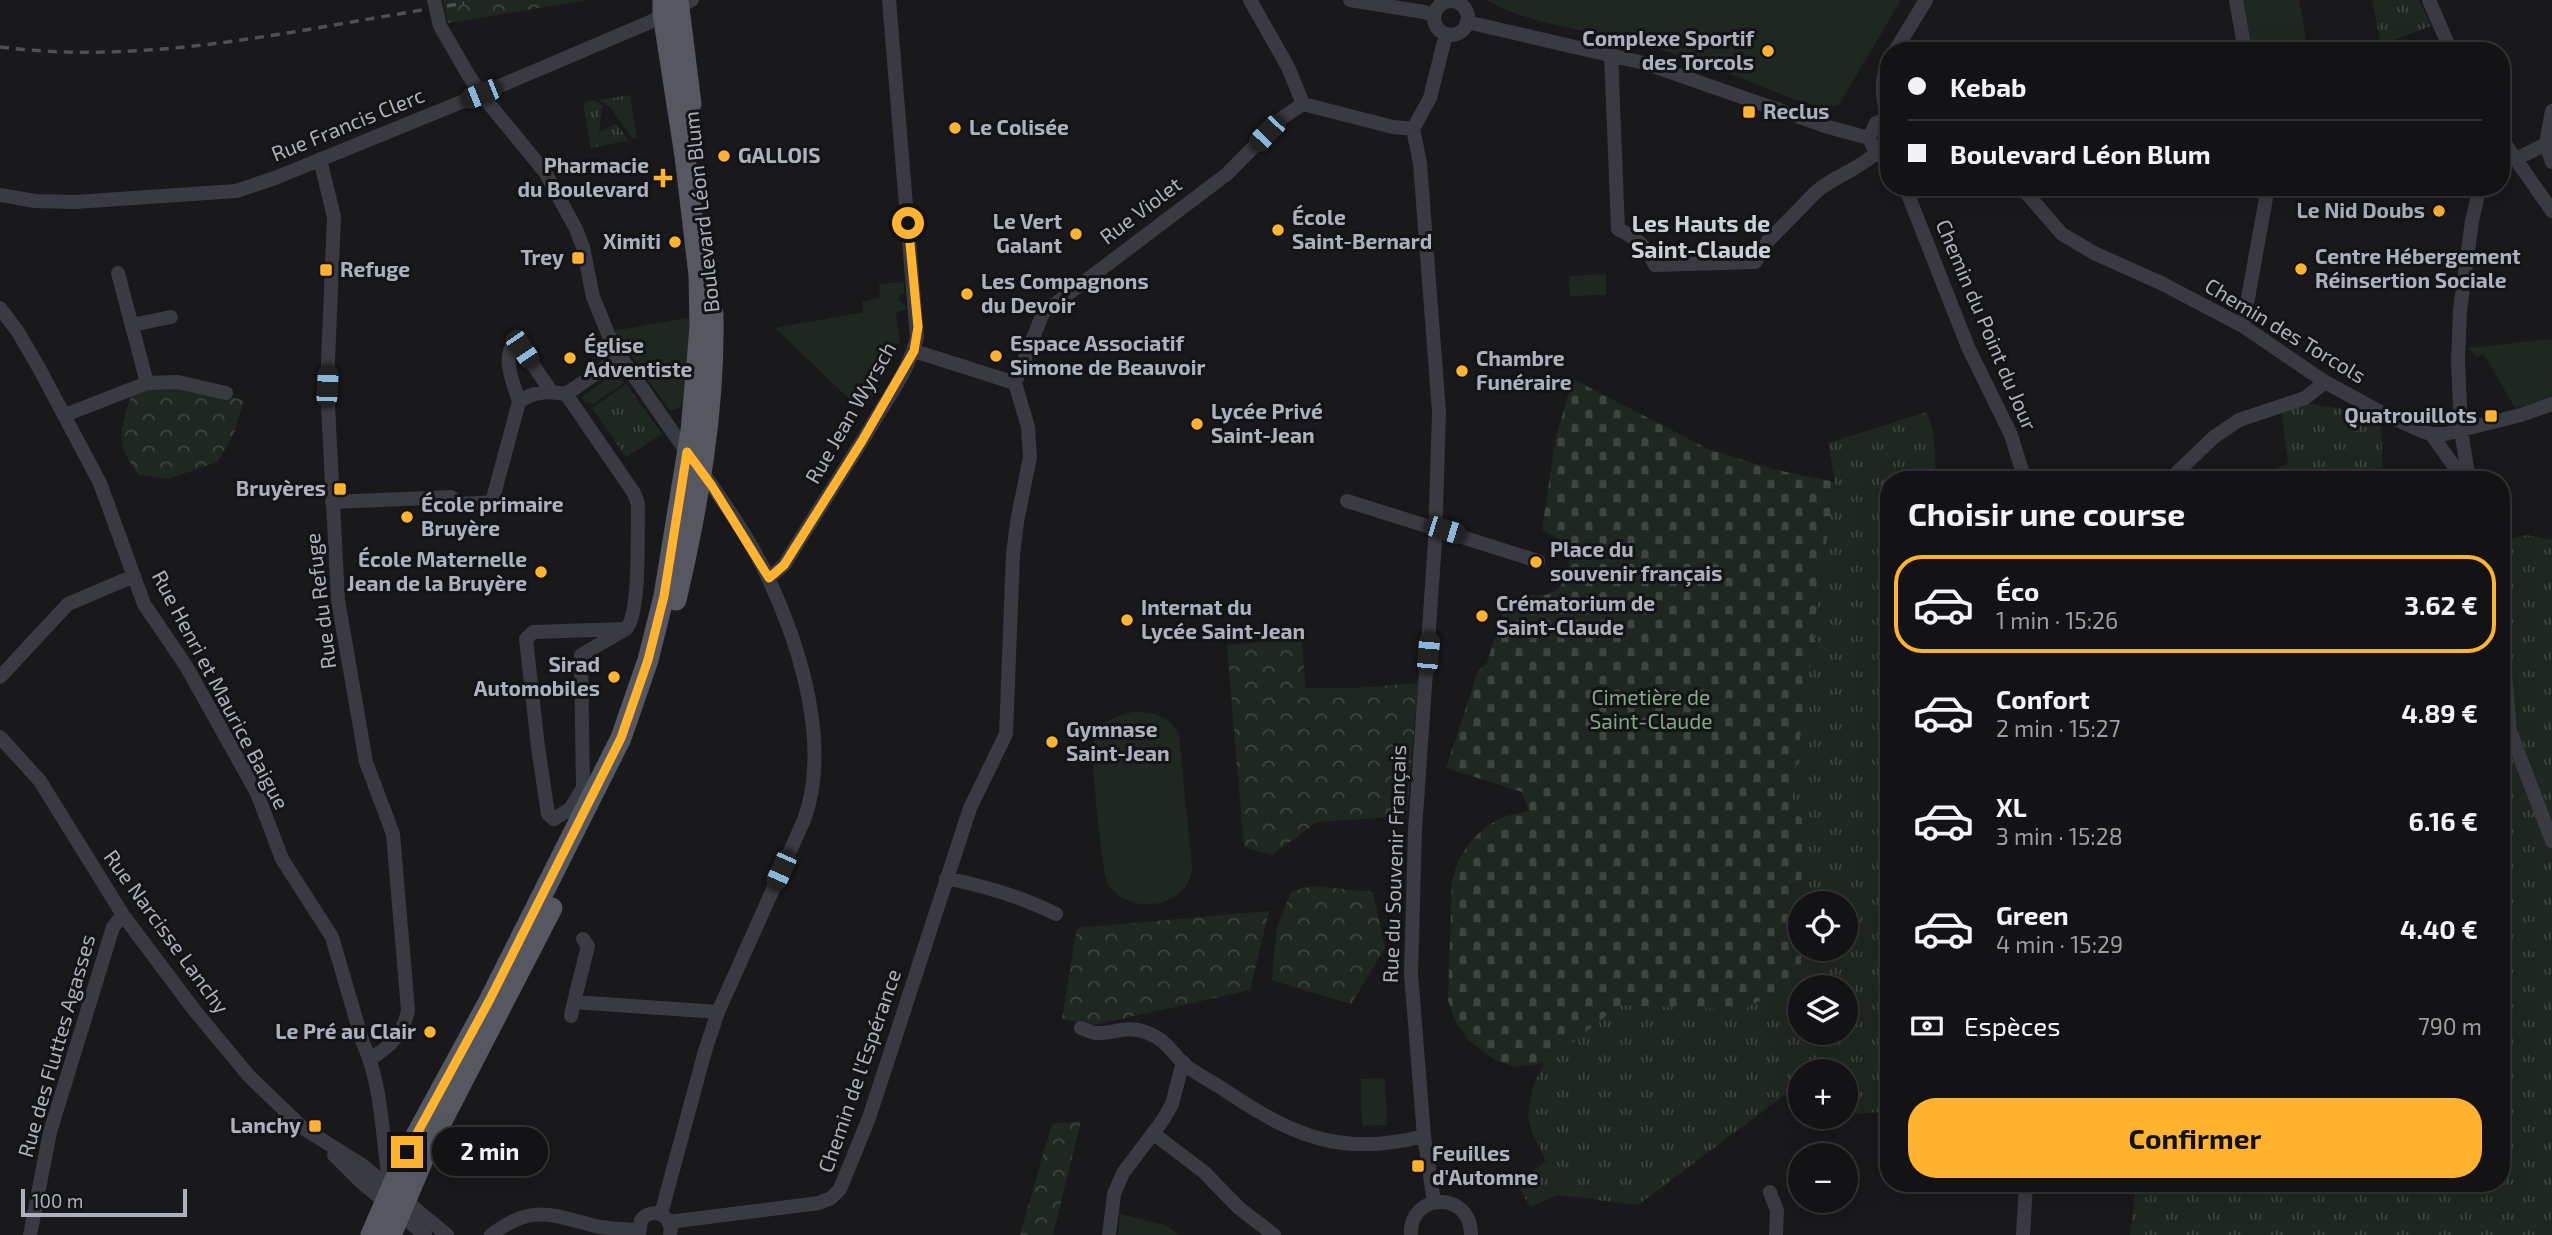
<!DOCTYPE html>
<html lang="fr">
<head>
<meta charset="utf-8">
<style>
	:root { --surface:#131315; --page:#202022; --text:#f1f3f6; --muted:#9d9ea0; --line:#323234; --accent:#ffb32f }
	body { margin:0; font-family:"Exo 2",sans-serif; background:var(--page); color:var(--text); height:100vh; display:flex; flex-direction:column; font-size:26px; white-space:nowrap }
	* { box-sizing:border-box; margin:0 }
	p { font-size:23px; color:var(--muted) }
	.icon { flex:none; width:38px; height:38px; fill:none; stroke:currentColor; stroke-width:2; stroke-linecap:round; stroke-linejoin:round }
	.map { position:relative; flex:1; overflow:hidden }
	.panel { position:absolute; left:1880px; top:471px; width:630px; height:721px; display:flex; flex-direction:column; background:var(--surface); border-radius:28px; box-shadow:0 7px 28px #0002,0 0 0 2px var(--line) }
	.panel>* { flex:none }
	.banner { position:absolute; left:1880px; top:42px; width:630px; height:154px; border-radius:28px; box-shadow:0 7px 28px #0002,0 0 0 2px var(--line); display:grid; align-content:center; height:154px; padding:0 28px; background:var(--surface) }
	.tools { position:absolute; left:1788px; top:891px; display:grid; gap:14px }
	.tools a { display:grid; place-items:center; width:70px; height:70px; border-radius:50%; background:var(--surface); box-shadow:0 7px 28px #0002,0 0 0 2px var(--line); font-size:35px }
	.scale { position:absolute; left:21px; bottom:18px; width:166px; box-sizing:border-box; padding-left:7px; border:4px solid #abb1bd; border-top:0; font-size:19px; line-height:24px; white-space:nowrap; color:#abb1bd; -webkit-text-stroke:5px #141417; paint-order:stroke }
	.end { position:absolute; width:32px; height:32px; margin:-16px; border:9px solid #ffb32f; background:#111; box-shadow:0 0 0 4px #111 }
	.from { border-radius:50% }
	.bubble { position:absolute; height:49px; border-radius:24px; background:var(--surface); box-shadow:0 7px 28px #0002,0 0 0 2px var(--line); font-size:23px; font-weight:700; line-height:49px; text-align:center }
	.car { position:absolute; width:21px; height:42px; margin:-21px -10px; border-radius:9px; box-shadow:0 0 5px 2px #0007; background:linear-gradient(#222 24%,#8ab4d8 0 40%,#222 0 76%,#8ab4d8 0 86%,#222 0) }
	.banner b { display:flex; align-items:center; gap:24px; height:66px; font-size:26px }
	.banner b+b { border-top:2px solid var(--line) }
	.banner i { width:18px; height:18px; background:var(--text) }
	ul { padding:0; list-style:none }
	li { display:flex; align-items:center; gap:21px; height:98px; margin:0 14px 10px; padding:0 14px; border:4px solid transparent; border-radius:28px }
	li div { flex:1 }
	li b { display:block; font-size:26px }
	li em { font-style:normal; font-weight:700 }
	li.on { border-color:var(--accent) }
	li>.icon { width:63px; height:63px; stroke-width:1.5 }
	h2 { padding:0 28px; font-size:32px; line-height:84px }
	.pay { display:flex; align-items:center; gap:18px; height:77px; padding:0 28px; font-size:26px }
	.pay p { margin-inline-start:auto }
	.button { display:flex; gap:14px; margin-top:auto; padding:14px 28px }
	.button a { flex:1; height:80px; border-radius:28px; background:var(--accent); color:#111; font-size:28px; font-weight:700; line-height:80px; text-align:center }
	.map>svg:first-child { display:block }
	.grass { fill:url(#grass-tufts); fill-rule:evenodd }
	.forest { fill:url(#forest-crowns) }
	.cemetery { fill:url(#cemetery-stones) }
	.green { fill:#1f2820 }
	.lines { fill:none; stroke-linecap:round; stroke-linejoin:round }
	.street { stroke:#3a3b42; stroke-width:14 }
	.primary { stroke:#565861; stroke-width:21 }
	.rail { stroke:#4d5057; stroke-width:3.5; stroke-dasharray:9 7; stroke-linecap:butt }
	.route { stroke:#ffb32f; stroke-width:9 }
	.poi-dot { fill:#ffb32f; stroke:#141417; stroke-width:2.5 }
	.labels { text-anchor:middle; stroke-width:6; stroke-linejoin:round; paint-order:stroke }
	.poi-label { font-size:21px; font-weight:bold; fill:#abb1bd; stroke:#141417; text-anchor:start }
	.street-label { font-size:21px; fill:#abb1bd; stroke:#141417 }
	.park-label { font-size:21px; fill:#80aa81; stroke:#141417 }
	.neighbourhood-label { font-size:23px; font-weight:bold; fill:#ccd0d8; stroke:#141417 }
</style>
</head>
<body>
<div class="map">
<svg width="2552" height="1235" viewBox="0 0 2552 1235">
	<defs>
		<pattern id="grass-tufts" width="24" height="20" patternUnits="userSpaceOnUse" patternTransform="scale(1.75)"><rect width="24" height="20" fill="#1f2820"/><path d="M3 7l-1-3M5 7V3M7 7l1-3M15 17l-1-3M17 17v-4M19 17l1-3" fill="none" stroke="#3d453e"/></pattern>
		<pattern id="forest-crowns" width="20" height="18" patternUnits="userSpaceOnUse" patternTransform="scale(1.75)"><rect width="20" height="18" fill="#1f2820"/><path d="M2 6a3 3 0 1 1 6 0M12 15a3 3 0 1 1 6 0" fill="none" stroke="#3d453e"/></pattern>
		<pattern id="cemetery-stones" width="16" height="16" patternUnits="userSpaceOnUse" patternTransform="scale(1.75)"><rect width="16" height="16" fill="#1f2820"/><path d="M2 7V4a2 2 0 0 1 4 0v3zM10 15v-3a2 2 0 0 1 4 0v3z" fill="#3d453e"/></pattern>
	</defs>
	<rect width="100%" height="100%" fill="#19191c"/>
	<!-- grass -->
	<path class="grass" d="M2372,0H2419L2431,26L2381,45Z
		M630,95L637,138L633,139L610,107L599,100Z
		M594,100L604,107L601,109L599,132L616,124L629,140L591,148L583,103Z
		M626,384L662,434L626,457L592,408Z
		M2310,404L2342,409L2381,426L2383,479L2256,480L2288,463L2281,409Z
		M1927,412L1933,430L1936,479L1888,480V887L1881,968L1888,989V1111L1859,1114L1846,1111V1071H1801V1098L1786,1094L1638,1205L1558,1195L1530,1207L1517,1183L1546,1161L1532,1133L1528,1116L1532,1090L1537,1077L1545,1063L1622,1004L1800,980L1801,949L1846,948V903H1801L1802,818L1795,814L1792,797L1812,650L1818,645L1817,640L1813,637L1835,482L1828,443ZM1801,987H1846V1032H1801Z
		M2526,535L2552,540V1235H2130L2136,1183H2501V542Z"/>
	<!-- forest -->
	<path class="forest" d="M443,0H588L448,23Z
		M160,387H179L244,400L233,436L217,462L168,479L139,475C114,444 120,429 132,394Z
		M1301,639L1306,688H1358L1418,683L1407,816L1317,822L1272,855L1244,847L1227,645Z
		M1311,886L1373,892L1385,948L1351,1004L1272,980L1277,927L1291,892Z
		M1269,911L1250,990L1094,1025L1062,1019L1077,928Z
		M1081,1121L1053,1235H1020L1052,1124Z"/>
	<!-- cemetery -->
	<path class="cemetery" d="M1573,379L1708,449L1772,469L1835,482L1813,637L1818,644L1812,651L1792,797L1795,814L1802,818L1801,980L1742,1010L1621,1005L1545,1063L1516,1067L1495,1060L1468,1040L1455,1021L1448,1000L1452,880L1459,859L1471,841L1487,826L1506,816L1529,811L1522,792L1446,768L1478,671L1487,663L1506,601C1512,600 1520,596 1527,595C1535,595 1541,597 1549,594C1570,585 1575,558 1561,542C1556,536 1548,534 1542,529L1556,437Z"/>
	<!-- green -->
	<path class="green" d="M1486,0H1901L1838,106C1809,109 1783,95 1757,84C1720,70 1683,56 1645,45C1592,30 1535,27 1486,0Z
		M2242,0H2299L2308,51H2252Z
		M1606,274V295L1570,296L1569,276Z
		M904,282V293L897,298L908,309L896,312L900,343L892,344C890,363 886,374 874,390V395L862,411L775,328L863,312L862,302L880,298L879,284Z
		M691,317L682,403L679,408L670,411L614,331Z
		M2552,339V399L2515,408L2484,354L2477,357L2468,348Z
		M612,375L620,377L624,383L592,405L590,402H585L582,397Z
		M1134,712C1154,712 1170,716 1179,735L1192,867C1190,910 1121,919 1105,877C1102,853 1088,754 1095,737C1101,720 1119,715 1134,712Z
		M1385,1078L1387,1125L1362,1126L1361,1079Z
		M1120,1214L1165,1225L1180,1235H1118Z"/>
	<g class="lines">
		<!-- street -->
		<path class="street" d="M434,0L440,26L469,76L481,94L545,172L576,229L583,247L593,297L613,346L688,454
			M1250,0L1288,67L1303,104
			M1350,0L1424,12L1434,16
			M2236,0L2245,51
			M2429,0L2451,51
			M1434 18a17 17 0 1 1 34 0a17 17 0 1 1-34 0Z
			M1467,22L1644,63L1828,127L1869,138
			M1895,51L1926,0
			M1611,53L1618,229C1636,238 1647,246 1655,265L1755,262L1768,241L1816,192C1834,176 1858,170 1876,153
			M1303,104L1393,127L1413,129
			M2552,111L2546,144L2552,162
			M1887,118C1883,99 1880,81 1888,62
			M1888,118L1876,123L1869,138L1876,153L1888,158
			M2501,138L2552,211
			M320,159L334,217L327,386L338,600L366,762L393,834L408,1010C404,1033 390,1047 370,1059
			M2516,159L2546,144
			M1905,187L1968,347L2011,435L2025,480
			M2021,187L2062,234L2094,253L2161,283L2243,326L2325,382L2382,413L2422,431L2431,434H2445L2521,415L2552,404
			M0,195L35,201L75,202L236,191L275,178L481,94L650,22L692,0
			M0,308L18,332L39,368L100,483L144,604L186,666L257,793L282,859L332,937L363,1043C383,1087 382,1140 390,1187
			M132,325L171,317
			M2243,326L2268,187
			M914,351L1015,383
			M147,383L178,382L226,393
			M1015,383L1043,313L1227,174L1282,118L1303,104
			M566,394L634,493L638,504C637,529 641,614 626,629L533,632L526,639L538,747L548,814L554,819L570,809L583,788L581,655L626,629
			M519,402C515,387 501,357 514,345L522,349L551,391
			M65,415L147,383L118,273
			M2431,434L2464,480
			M2169,480L2214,437L2239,420L2305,398L2325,382
			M2469,480L2461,430L2458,361L2460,310L2472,221L2480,187
			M1347,501L1538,561
			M332,502L451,497L461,504L492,502L519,402C533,391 549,391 566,394L620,357
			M769,578L784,565C813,518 844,471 873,423C889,396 910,368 917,337L889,0
			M2501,631L2510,731L2552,841
			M0,677L68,604L134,576
			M0,737L40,781L123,915L195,1011L249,1076L303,1128L362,1165L447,1235
			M946,878C984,886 1021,896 1056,914
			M583,939L588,946L574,1002L718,1012
			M571,1016L574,1002
			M1081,1028C1086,1030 1092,1033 1096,1033C1116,1034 1126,1024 1148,1033C1166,1040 1172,1053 1184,1064C1197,1075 1215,1083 1229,1093C1295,1137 1343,1157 1424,1136
			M1154,1134L1204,1172L1239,1208L1274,1235
			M334,1155L360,1181L425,1235
			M1770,1192L1777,1211L1776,1235
			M1434,1202L1424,1136L1411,974L1415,830L1435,542L1439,412L1420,163L1413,129L1430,98L1446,34
			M661,1214L705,1051L718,1012L804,820C831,746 801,649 769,580C752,542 725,504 701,470
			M669,1222L819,1203L831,1198L840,1189L869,1118L970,808L1006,734L1013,554L1017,522L1030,457L1028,427L1015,383
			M30,1235L50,1132L113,927L123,915
			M491,1235C534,1202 553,1216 600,1227C612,1229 625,1229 638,1230
			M639,1235L641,1220C649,1211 658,1211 667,1219L671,1227L670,1235
			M1109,1235L1114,1194L1123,1173L1163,1120L1172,1104L1183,1062
			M1411,1235C1408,1193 1471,1189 1471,1235
			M2023,1235L2026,1183"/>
		<!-- primary -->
		<path class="primary" d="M678,0L691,104
			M676,600C698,506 715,409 713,313
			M371,1235L407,1152L489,1001L621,738L648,660L664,596L691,431L700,327L699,275L685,156L663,14V0
			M391,1235L428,1148L552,908"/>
		<!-- rail -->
		<path class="rail" d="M447,6L464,3
			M0,47C142,65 282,33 422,10"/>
	</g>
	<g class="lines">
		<!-- route -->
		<path class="route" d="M407,1152L489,1001L621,738L648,660L664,596L687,452L712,486L769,578L784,565L862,441L914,351L918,327L908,223"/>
	</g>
	<!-- markers -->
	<g class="poi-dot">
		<circle cx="1768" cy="51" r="7"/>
		<rect x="1742" y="105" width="14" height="14" rx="3.5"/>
		<circle cx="955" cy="128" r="7"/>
		<circle cx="724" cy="156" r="7"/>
		<path d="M659.5 167.5h7v7h7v7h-7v7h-7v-7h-7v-7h7z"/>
		<circle cx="2439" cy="211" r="7"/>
		<circle cx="1278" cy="230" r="7"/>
		<circle cx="1076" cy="234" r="7"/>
		<circle cx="675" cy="242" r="7"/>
		<rect x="571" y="251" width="14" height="14" rx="3.5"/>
		<circle cx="2301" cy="269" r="7"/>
		<rect x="319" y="263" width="14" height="14" rx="3.5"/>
		<circle cx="967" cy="294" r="7"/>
		<circle cx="996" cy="356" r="7"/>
		<circle cx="570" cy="358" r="7"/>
		<circle cx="1462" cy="371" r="7"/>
		<rect x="2484" y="409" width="14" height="14" rx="3.5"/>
		<circle cx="1197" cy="424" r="7"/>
		<rect x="333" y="482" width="14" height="14" rx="3.5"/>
		<circle cx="407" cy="517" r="7"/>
		<circle cx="1536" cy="562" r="7"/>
		<circle cx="541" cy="572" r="7"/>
		<circle cx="1482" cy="616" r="7"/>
		<circle cx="1127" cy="620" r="7"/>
		<circle cx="614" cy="677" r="7"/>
		<circle cx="1052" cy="742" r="7"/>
		<circle cx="430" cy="1032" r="7"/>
		<rect x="308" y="1119" width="14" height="14" rx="3.5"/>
		<rect x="1411" y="1159" width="14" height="14" rx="3.5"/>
	</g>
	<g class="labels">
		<!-- poi labels -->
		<g class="poi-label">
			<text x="1754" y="46" text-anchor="end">Complexe Sportif<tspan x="1754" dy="24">des Torcols</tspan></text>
			<text x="1763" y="119">Reclus</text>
			<text x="969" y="135">Le Colisée</text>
			<text x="738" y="163">GALLOIS</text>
			<text x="649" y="173" text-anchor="end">Pharmacie<tspan x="649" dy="24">du Boulevard</tspan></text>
			<text x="2425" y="218" text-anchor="end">Le Nid Doubs</text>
			<text x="1292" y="225">École<tspan x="1292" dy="24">Saint-Bernard</tspan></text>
			<text x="1062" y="229" text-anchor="end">Le Vert<tspan x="1062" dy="24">Galant</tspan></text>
			<text x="661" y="249" text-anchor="end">Ximiti</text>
			<text x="2315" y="264">Centre Hébergement<tspan x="2315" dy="24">Réinsertion Sociale</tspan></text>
			<text x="564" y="265" text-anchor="end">Trey</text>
			<text x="340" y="277">Refuge</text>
			<text x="981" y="289">Les Compagnons<tspan x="981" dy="24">du Devoir</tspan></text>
			<text x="1010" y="351">Espace Associatif<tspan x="1010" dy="24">Simone de Beauvoir</tspan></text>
			<text x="584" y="353">Église<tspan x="584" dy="24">Adventiste</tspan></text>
			<text x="1476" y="366">Chambre<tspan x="1476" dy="24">Funéraire</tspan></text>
			<text x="1211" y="419">Lycée Privé<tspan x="1211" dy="24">Saint-Jean</tspan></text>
			<text x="2477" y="423" text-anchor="end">Quatrouillots</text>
			<text x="326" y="496" text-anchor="end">Bruyères</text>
			<text x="421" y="512">École primaire<tspan x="421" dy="24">Bruyère</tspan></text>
			<text x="1550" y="557">Place du<tspan x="1550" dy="24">souvenir français</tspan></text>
			<text x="527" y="567" text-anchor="end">École Maternelle<tspan x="527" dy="24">Jean de la Bruyère</tspan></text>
			<text x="1496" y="611">Crématorium de<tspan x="1496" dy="24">Saint-Claude</tspan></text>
			<text x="1141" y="615">Internat du<tspan x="1141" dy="24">Lycée Saint-Jean</tspan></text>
			<text x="600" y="672" text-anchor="end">Sirad<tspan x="600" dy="24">Automobiles</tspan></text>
			<text x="1066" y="737">Gymnase<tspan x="1066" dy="24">Saint-Jean</tspan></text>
			<text x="416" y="1039" text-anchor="end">Le Pré au Clair</text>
			<text x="301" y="1133" text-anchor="end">Lanchy</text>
			<text x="1432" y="1161">Feuilles<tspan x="1432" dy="24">d'Automne</tspan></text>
		</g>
		<!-- street labels -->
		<g class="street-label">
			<text transform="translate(348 125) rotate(-22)" y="7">Rue Francis Clerc</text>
			<text transform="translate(1141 211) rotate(-37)" y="7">Rue Violet</text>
			<text transform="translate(702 212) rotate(-96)" y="7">Boulevard Léon Blum</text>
			<text transform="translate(1986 325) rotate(67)" y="7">Chemin du Point du Jour</text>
			<text transform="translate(2285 331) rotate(31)" y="7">Chemin des Torcols</text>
			<text transform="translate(851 413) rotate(-60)" y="7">Rue Jean Wyrsch</text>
			<text transform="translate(321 601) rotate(-97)" y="7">Rue du Refuge</text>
			<text transform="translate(220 690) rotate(62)" y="7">Rue Henri et Maurice Baigue</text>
			<text transform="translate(1395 864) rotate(-88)" y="7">Rue du Souvenir Français</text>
			<text transform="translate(166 932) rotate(54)" y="7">Rue Narcisse Lanchy</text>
			<text transform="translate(57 1046) rotate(-74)" y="7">Rue des Fluttes Agasses</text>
			<text transform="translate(860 1071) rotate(-71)" y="7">Chemin de l'Espérance</text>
		</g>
		<!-- park labels -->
		<g class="park-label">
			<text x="1651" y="705">Cimetière de<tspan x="1651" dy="24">Saint-Claude</tspan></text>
		</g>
		<!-- neighbourhood labels -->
		<g class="neighbourhood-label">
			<text x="1701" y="232">Les Hauts de<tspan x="1701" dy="26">Saint-Claude</tspan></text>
		</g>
	</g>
</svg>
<div class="tools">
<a><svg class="icon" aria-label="locate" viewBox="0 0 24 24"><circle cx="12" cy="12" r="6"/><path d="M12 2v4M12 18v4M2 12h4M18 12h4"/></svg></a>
<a><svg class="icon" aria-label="layers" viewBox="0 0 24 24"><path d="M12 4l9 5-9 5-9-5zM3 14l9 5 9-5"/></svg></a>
<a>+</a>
<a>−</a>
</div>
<div class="scale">100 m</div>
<i class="end from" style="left:908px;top:223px"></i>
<i class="end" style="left:407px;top:1152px"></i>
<div class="bubble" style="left:432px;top:1127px;width:116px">2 min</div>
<i class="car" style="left:481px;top:94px;rotate:248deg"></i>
<i class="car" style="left:1267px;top:133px;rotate:224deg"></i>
<i class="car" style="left:522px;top:349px;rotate:146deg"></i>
<i class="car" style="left:327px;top:386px;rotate:3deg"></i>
<i class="car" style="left:1445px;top:530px;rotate:107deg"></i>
<i class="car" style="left:1428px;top:653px;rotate:5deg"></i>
<i class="car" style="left:781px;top:870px;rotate:204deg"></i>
<div class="banner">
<b><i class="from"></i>Kebab</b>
<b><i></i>Boulevard Léon Blum</b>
</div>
<section class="panel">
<h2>Choisir une course</h2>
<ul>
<li class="on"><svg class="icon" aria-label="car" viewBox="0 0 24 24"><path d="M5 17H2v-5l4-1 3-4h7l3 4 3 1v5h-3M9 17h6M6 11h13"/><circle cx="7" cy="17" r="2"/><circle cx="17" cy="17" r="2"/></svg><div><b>Éco</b><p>1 min · 15:26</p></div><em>3.62 €</em></li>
<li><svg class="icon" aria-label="car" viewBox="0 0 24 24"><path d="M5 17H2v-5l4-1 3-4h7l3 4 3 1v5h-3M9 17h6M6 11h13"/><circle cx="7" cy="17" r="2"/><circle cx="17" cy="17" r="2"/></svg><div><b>Confort</b><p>2 min · 15:27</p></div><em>4.89 €</em></li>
<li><svg class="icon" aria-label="car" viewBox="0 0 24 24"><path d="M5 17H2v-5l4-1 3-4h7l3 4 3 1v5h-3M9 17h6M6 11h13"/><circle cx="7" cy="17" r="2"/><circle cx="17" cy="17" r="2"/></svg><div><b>XL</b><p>3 min · 15:28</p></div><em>6.16 €</em></li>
<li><svg class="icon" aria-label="car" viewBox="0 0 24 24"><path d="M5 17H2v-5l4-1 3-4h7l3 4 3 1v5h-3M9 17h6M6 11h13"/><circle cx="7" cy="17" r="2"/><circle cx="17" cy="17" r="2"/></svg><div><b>Green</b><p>4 min · 15:29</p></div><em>4.40 €</em></li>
</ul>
<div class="pay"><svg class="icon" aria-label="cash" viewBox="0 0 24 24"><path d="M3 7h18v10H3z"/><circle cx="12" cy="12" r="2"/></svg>Espèces<p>790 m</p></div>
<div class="button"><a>Confirmer</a></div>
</section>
</div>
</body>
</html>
